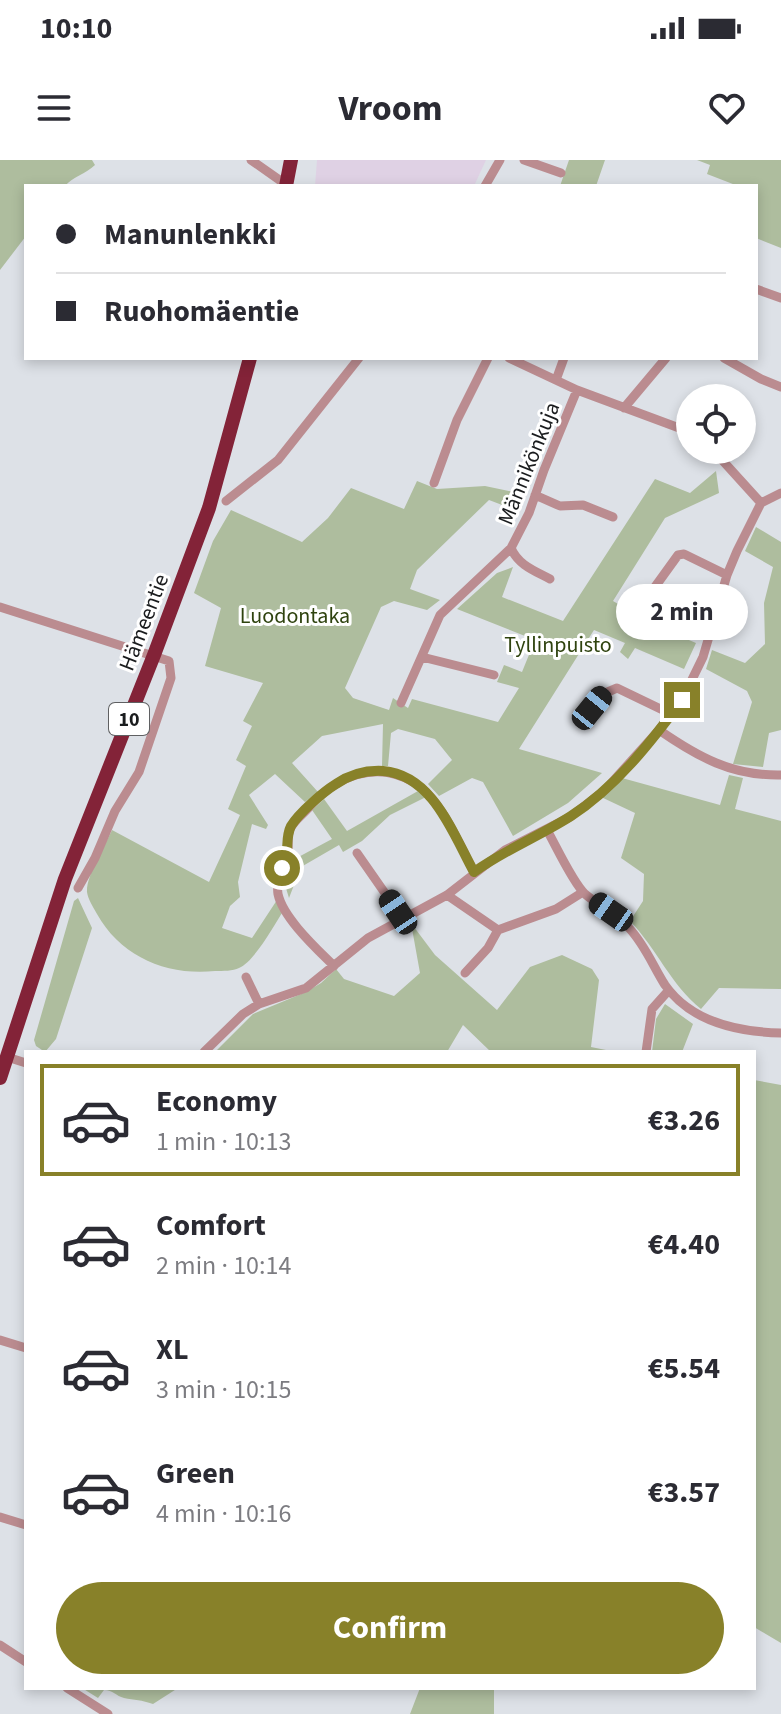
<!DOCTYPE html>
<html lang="en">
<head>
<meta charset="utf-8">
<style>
	:root { --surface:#fff; --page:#f7f7f7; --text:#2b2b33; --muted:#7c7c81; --line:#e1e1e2; --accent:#888129 }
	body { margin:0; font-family:"Source Sans 3",sans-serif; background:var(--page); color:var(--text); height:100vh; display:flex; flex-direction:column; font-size:30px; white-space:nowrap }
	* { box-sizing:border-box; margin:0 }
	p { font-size:26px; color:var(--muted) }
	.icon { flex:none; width:44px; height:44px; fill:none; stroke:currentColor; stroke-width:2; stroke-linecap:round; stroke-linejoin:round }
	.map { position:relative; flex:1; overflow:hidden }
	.side { position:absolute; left:24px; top:890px; width:732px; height:640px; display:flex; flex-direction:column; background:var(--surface); border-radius:0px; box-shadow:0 4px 12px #0003 }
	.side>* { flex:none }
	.top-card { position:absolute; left:24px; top:24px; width:734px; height:176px; border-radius:0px; box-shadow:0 4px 12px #0003; display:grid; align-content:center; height:176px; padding:0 32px; background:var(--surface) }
	.fabs { position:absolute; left:676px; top:224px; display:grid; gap:16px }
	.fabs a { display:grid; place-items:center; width:80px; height:80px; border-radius:50%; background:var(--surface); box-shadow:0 4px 12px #0003; font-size:40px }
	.end { position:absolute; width:36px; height:36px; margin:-18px; border:10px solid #888129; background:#fff; box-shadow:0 0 0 4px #fff }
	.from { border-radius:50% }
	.bubble { position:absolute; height:56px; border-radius:28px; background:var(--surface); box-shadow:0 4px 12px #0003; font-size:26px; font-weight:700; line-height:56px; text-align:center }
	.car { position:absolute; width:24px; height:48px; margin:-24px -12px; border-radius:10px; box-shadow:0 0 6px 2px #0007; background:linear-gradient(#222 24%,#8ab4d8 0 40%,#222 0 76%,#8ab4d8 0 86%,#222 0) }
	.top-card b { display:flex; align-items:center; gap:28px; height:76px; font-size:30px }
	.top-card b+b { border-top:2px solid var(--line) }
	.top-card i { width:20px; height:20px; background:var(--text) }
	ul { padding:14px 0 0; list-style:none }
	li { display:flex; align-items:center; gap:24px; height:112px; margin:0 16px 12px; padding:0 16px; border:4px solid transparent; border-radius:0px }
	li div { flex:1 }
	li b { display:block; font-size:30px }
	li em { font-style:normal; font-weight:700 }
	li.active { border-color:var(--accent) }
	li>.icon { width:72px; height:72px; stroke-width:1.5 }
	.action { display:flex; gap:16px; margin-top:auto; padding:16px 32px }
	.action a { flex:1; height:92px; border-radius:48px; background:var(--accent); color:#fff; font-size:32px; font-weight:700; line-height:92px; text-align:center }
	.status { display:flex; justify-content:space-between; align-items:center; height:56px; padding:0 40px; background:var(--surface); direction:ltr }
	.status svg { height:22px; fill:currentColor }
	header { display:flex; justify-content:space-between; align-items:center; height:104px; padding:0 32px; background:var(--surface); font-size:36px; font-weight:700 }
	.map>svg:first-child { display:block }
	.industrial { fill:#dfd1e4 }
	.green { fill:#aebd9e }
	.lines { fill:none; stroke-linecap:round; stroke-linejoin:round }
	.minor { stroke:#bb8c90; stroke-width:9 }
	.highway { stroke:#832338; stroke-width:14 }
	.route { stroke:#888129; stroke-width:10 }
	.labels { text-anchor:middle; stroke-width:6; stroke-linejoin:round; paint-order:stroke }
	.shield { fill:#fff; stroke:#5f6062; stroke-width:2 }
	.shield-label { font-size:20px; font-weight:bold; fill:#1a1c1e }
	.street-label { font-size:22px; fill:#1a1c1e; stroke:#fff }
	.park-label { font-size:22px; fill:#2f430f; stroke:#fff }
</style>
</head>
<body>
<div class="status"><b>10:10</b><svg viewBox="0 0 49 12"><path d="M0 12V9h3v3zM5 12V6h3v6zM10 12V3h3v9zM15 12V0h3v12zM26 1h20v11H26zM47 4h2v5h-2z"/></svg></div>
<header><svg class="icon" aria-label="menu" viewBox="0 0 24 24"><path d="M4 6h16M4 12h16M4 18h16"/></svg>Vroom<svg class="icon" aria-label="heart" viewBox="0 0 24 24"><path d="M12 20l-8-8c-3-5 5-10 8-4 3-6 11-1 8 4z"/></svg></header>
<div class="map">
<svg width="781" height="1554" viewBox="0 0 781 1554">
	<rect width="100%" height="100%" fill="#dde1e7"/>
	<!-- industrial -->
	<path class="industrial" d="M317,0H486L474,26H315Z"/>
	<!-- green -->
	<path class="green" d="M0,0H92L95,5C86,14 72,17 65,26H26V76L0,110Z
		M569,0H605L596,26H560Z
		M697,0H781V88L756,78V26H738L707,14L710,5Z
		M716,311L719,333L665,358L613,441L658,467L696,483L684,509L635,488L628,499L620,492L625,483L594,470L519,589L602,613L568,643L513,676L483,622L472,618L439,636L428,624L452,600L435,579L398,569L391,573L388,606H382L383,564L322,576L292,603L318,632L305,642L275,614L249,635L268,665L266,669L252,664L238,722L240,737L230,746L222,768L252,778L277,740L284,750C274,765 255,801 239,808C233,811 223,811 215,811C167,816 121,797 97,754C93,747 88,739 87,732C86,716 105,685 112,670L209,722L240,655L228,649L246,606L236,600L252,566L243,561L263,523L205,506L221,448L194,433L213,381L231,350L302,382L328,358L351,328L404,349L417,321L437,329L485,326L524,334L518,351L489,340L417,410L410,429L440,440L427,450L394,441L381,447L345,528L353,538L389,550L393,538L408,548L412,539L498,562L519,528L497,522L504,505L522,512L535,480L457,449L497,413L513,407L502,437L563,461L655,319L690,333Z
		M756,367L781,382V570L769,573L763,607L733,604L752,542L747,531L706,509L712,490L745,503L765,484L764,443L773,407L745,391Z
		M729,615L743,618L735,649L781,661V829L719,828L701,849C670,824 657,789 630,761L643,741L644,714L621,698L635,653L601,637L622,618L720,645Z
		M418,631L426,637L390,655L362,681L343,692L339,685L301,707L289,738L285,725L291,701L332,679L312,650L324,639L347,671Z
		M78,738L92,768L56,879L45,892L36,886L34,880L74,741Z
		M411,763L435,795L497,850L530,807L562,795L592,809L599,820L591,887L616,892H491L463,865L447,892H215L253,854L306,832L321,823L336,809L344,819L394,836L420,813Z
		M665,844L693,864L682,892H652L656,859Z
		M754,920L781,925V1483L754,1467Z
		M82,1528H178L153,1544C142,1540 134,1540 124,1538C116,1536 113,1530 104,1530L98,1538Z
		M420,1528H494V1554H410Z"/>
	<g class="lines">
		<!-- minor -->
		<path class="minor" d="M251,0L288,26
			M524,0L561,13
			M485,26L500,0
			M756,129L781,138
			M509,198L577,230L690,272
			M724,198L761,219L781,227
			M556,220L564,198
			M624,248L666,198
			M713,290L761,343
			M434,323L457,260L488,198
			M535,335L560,346L583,345L613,357
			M226,341L278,300L359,198
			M511,388C518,405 535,411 550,419
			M652,431L678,395L684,394L727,415
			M0,447L169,501L171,518L139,612L115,651L95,698L78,728
			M422,497L494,515
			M401,543L440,455L511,388L529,353L544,310L577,230
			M581,562L603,534L617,528L671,554
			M659,570C698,597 732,616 781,615
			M547,670C556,686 573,723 585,734C599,746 617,754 629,768C645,785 653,806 665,825C691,862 739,872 781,873
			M357,693L403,759
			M447,735L498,770
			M334,806C317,789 283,758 278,734C276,720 282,711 287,699C290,690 286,679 290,669C295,659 304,654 310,646C337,616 376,600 413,622C441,638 459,684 474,712
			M465,813L488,788L498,770L556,749L583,732
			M246,817L259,844
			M204,892L243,854L259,844L306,828L368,778L447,735L505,690L570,657L605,630L659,570L682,540L703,497L727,415L737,391L761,343L781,333
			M646,892L652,849L669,830
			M7,897L26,903
			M0,1180L26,1188
			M0,1357L26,1365
			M0,1485L26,1502
			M67,1528L108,1554"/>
		<!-- highway -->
		<path class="highway" d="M286,26L291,0
			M0,918L65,719L154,495L209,348L250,198"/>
	</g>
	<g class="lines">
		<!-- route -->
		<path class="route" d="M282,708C291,692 284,680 291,666C299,653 323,632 336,624C351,614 365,610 383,611C433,615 453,674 474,712C506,689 538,677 571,656C615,628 651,582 682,540"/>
	</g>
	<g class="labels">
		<!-- shield labels -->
		<rect class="shield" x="109" y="543" width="40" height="32" rx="6"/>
		<g class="shield-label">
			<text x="129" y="566">10</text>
		</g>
		<!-- street labels -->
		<g class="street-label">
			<text transform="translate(528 303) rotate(-68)" y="8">Männikönkuja</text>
			<text transform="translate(143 462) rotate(-69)" y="8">Hämeentie</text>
		</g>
		<!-- park labels -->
		<g class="park-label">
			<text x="295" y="463">Luodontaka</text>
			<text x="558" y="492">Tyllinpuisto</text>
		</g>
	</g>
</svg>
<div class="fabs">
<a><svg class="icon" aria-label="locate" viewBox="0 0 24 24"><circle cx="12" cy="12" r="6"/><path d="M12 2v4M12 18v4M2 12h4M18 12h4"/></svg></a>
</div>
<i class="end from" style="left:282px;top:708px"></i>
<i class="end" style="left:682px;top:540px"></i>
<div class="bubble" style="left:616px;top:424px;width:132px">2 min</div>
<i class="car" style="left:592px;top:548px;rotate:39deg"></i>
<i class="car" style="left:398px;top:752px;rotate:326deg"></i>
<i class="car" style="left:611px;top:752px;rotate:305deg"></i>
<div class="top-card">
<b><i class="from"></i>Manunlenkki</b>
<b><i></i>Ruohomäentie</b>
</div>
<section class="side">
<ul>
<li class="active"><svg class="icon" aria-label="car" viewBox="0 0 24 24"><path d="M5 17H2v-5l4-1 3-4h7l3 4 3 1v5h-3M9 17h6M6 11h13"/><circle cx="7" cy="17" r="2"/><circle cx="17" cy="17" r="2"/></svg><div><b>Economy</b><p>1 min · 10:13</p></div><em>€3.26</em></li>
<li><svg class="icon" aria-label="car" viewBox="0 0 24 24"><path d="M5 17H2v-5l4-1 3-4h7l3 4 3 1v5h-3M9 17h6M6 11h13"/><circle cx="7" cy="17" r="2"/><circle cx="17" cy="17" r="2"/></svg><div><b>Comfort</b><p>2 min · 10:14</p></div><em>€4.40</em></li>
<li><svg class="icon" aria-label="car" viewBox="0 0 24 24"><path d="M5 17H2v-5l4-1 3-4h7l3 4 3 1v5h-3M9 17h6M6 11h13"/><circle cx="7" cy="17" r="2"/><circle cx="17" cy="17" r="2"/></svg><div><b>XL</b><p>3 min · 10:15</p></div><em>€5.54</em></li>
<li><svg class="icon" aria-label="car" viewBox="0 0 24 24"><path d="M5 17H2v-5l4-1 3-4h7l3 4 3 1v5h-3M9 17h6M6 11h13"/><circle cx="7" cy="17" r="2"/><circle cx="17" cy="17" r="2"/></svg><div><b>Green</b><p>4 min · 10:16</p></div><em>€3.57</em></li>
</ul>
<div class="action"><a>Confirm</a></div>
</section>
</div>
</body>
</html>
